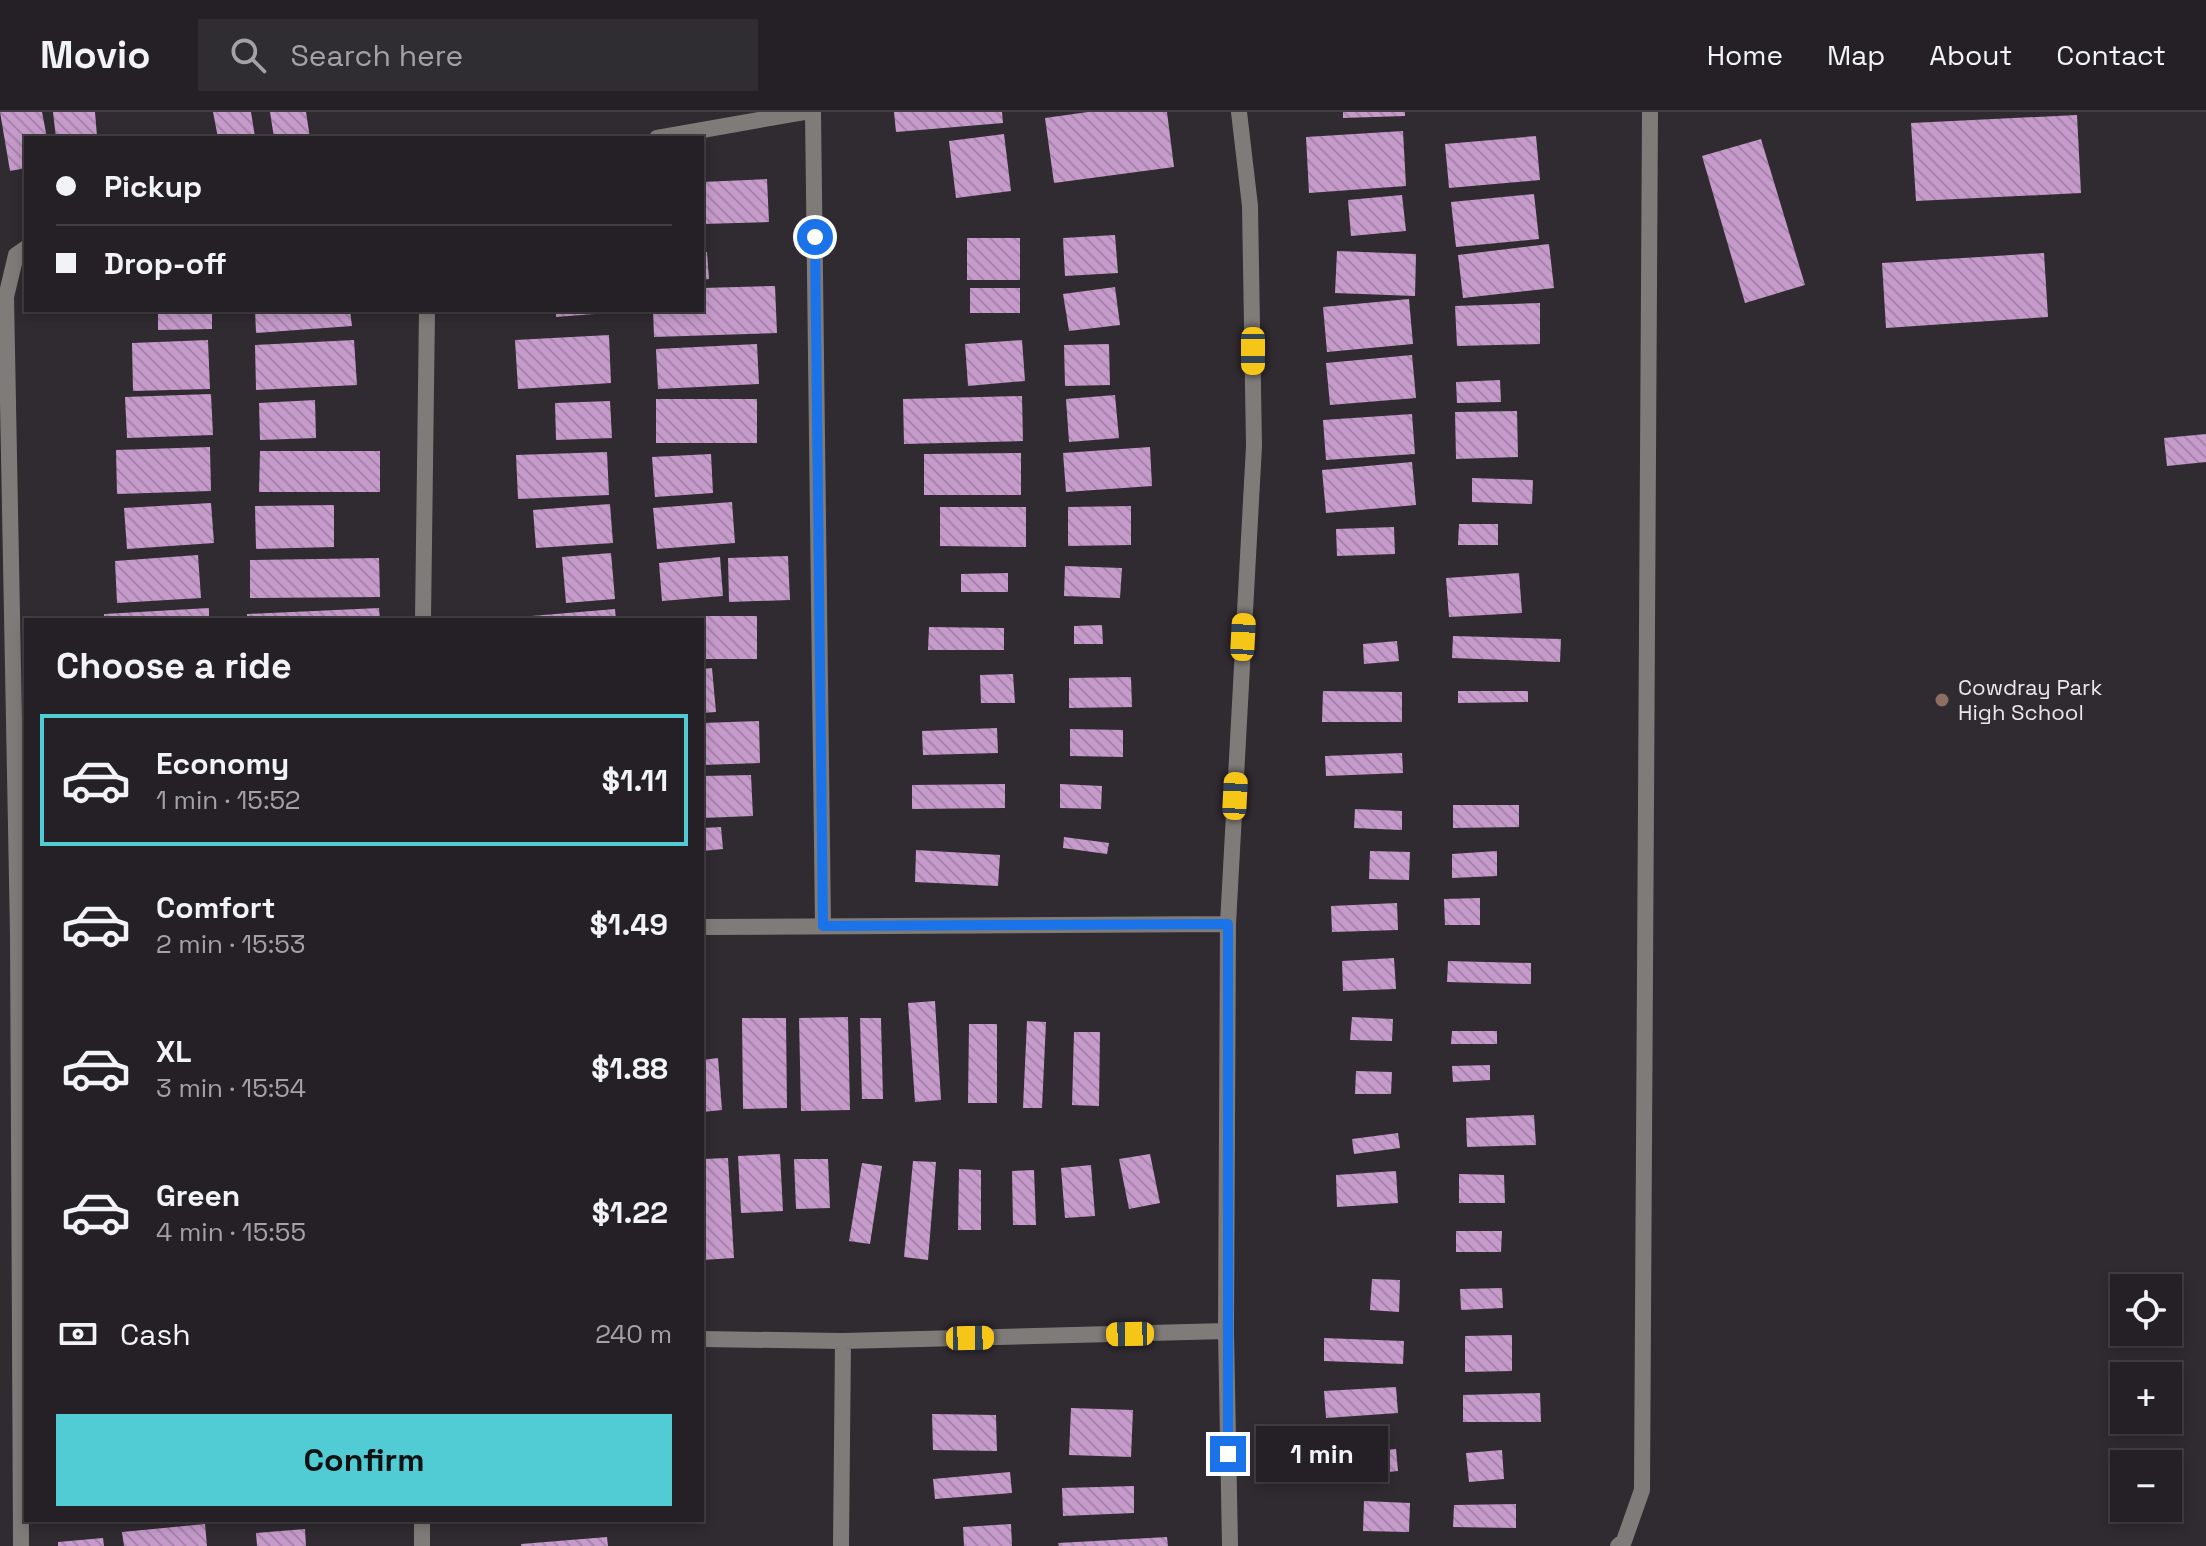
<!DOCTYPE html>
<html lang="en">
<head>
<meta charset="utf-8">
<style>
	:root { --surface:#242025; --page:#302d32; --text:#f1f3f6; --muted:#a3a3a7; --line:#413e42; --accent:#51ccd5 }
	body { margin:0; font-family:"Space Grotesk",sans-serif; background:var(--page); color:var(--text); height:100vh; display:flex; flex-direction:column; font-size:30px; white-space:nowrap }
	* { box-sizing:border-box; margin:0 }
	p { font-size:26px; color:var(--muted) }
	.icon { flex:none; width:44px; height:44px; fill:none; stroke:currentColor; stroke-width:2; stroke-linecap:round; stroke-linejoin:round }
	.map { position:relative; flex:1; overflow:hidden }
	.drawer { position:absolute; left:24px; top:506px; width:680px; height:904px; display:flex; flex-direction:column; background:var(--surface); border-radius:0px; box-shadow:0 4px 12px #0003,0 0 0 2px var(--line) }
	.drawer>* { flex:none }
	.top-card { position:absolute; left:24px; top:24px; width:680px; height:176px; border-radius:0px; box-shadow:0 4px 12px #0003,0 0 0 2px var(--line); display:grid; align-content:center; height:176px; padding:0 32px; background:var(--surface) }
	.tools { position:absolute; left:2110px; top:1162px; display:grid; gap:16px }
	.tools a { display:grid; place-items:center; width:72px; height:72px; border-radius:0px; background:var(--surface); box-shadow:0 4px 12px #0003,0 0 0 2px var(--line); font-size:40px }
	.end { position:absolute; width:36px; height:36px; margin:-18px; border:10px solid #1a73e8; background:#fff; box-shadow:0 0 0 4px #fff }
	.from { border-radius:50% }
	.bubble { position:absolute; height:56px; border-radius:0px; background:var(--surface); box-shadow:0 4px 12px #0003,0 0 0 2px var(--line); font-size:26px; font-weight:800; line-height:56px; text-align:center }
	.car { position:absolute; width:24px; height:48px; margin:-24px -12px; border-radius:10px; box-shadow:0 0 6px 2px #0007; background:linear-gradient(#f5c518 24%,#345 0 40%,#f5c518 0 76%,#345 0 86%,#f5c518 0) }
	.top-card b { display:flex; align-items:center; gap:28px; height:76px; font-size:30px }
	.top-card b+b { border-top:2px solid var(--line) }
	.top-card i { width:20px; height:20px; background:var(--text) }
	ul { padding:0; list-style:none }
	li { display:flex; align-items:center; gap:24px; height:132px; margin:0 16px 12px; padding:0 16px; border:4px solid transparent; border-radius:0px }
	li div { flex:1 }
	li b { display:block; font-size:30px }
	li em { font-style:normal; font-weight:800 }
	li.selected { border-color:var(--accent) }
	li>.icon { width:72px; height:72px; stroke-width:1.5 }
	h2 { padding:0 32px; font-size:36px; line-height:96px }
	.pay { display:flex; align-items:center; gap:20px; height:88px; padding:0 32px; font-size:30px }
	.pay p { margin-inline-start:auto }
	.action { display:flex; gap:16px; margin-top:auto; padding:16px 32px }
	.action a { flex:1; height:92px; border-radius:0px; background:var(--accent); color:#111; font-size:32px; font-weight:800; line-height:92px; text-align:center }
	header { display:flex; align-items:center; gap:48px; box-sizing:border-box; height:112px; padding:0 40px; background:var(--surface); border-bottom:2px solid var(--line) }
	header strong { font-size:38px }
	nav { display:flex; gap:44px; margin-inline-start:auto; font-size:28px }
	.search { width:560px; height:72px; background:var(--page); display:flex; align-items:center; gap:20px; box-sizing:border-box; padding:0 28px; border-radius:0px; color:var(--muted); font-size:30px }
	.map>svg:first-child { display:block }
	.building { fill:url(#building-back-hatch) }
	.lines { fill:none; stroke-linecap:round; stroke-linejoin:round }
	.minor { stroke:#7f7b79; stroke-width:16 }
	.route { stroke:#1a73e8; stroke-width:10 }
	.education-dot { fill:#8d6e63; stroke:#302a31; stroke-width:3 }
	.labels { text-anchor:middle; stroke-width:8; stroke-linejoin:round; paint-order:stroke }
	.poi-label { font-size:22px; fill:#eae6ea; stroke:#302a31; text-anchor:start }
</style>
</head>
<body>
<header>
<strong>Movio</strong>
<div class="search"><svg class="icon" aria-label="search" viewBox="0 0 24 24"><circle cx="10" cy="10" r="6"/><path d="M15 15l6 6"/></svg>Search here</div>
<nav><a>Home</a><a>Map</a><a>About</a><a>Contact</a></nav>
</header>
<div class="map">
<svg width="2206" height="1434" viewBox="0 0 2206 1434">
	<defs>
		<pattern id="building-back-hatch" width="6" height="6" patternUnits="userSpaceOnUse" patternTransform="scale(2)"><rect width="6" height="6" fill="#c69acb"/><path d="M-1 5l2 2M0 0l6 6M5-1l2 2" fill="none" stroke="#a685aa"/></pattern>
	</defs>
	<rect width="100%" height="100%" fill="#302a31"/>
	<!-- building -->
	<path class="building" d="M0,0H42L47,26H26V56L10,59Z
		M53,0H95L97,24L56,26Z
		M213,0H251L255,25L218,26Z
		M270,0H306L310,26H274Z
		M894,0H1002L1003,11L896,20Z
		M1088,0H1167L1174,55L1054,71L1045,6Z
		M1343,0H1405V4L1343,6Z
		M2077,3L2081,81L1916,89L1911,11Z
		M1403,19L1406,74L1309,81L1306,25Z
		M1004,22L1011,79L956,86L949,29Z
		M1536,24L1540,68L1449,76L1445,32Z
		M1761,27L1805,173L1745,191L1702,44Z
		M767,67L769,110L702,112V70Z
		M1534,82L1539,127L1456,135L1451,90Z
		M1402,83L1406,119L1351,124L1348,88Z
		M1115,123L1118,161L1065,164L1063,126Z
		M967,126H1020V168H967Z
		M1549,132L1554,176L1463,186L1458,143Z
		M1337,139L1416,142L1415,184L1335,181Z
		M707,140L709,167L702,168V141Z
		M2044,141L2048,205L1886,216L1882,151Z
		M775,174L777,221L654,225L653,198H702V176Z
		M1115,175L1120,213L1069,219L1063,182Z
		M970,176H1020V201H970Z
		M1409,187L1413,232L1327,240L1323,195Z
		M1540,191V232L1457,234L1455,194Z
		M158,198H212V217L158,218Z
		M255,198H350L352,214L256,221Z
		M556,198H606L607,201L556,205Z
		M609,223L611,271L518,277L515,228Z
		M208,228L210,277L133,279L132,231Z
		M354,228L357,273L256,278L255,233Z
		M1022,228L1025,269L968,274L965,232Z
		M757,232L759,272L658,277L656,237Z
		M1109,232L1110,273L1065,274L1064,233Z
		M1412,243L1416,286L1330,293L1326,251Z
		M1500,268L1501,290L1457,291L1456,270Z
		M211,282L213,323L127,326L125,285Z
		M1115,283L1119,326L1069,330L1066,287Z
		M1022,284L1023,329L904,332L903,287Z
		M656,287H757V331H656Z
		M315,288L316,326L260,328L259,291Z
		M610,289L612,326L556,328L555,291Z
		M1517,299L1518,345L1456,347L1455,300Z
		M1412,302L1415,342L1326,348L1323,308Z
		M2206,322V350L2167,354L2164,326Z
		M210,335L211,379L117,382L116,338Z
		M1150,335L1152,374L1066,380L1063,341Z
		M260,339H380V380H259Z
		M607,340L609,383L518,387L516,343Z
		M1021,341V383H924V342Z
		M711,342L713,381L655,385L652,345Z
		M1412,350L1416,393L1326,401L1322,358Z
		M1472,366L1533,368L1532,392L1472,390Z
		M732,390L735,431L657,437L653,396Z
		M211,391L214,431L127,437L124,396Z
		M610,392L613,431L536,436L533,398Z
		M334,393V435L256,437L255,394Z
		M1131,394V433L1068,434V395Z
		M940,395H1026V435L940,434Z
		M1459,412H1498V433H1458Z
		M1394,415L1395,442L1337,444L1336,417Z
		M611,441L615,487L566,491L562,445Z
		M198,443L201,486L117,491L115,449Z
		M788,444L790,488L729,490L728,446Z
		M720,445L723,484L662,489L659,451Z
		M379,446L380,485L250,486V448Z
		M1065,454L1122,456L1120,486L1064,484Z
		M1008,461V480H961V462Z
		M1519,461L1522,501L1449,505L1446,466Z
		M209,496V508H104V502Z
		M379,496L380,508H247V502Z
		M615,497L616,508H508V506Z
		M659,504H757V547H702V508H659Z
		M1102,513L1103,532H1074V514Z
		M929,515L1004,516V538H928Z
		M1453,524L1561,527L1560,550L1452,546Z
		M1397,529L1399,549L1364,552L1363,532Z
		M712,556L716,600L702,601V557Z
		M1013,562L1015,591H981L980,563Z
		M1131,565L1132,595L1069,596V566Z
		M1323,579L1402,580V610H1322Z
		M1458,579H1528V590L1458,591Z
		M759,609L760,651L702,653V611Z
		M997,616L998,641L923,643L922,619Z
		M1070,617L1123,618V645L1070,644Z
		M1402,641L1403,661L1326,664L1325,644Z
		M751,663L753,704L702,706V664Z
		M1005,672V696L912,697V673Z
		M1060,672L1102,674L1101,697L1060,696Z
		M1453,693H1519V715L1453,716Z
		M1355,697L1402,699V718L1354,716Z
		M721,715L723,737L702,739V716Z
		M1064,725L1109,731L1107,742L1063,736Z
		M916,738L1000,743L998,774L915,770Z
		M1370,739L1410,740L1409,768L1369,767Z
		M1497,739V764L1452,766V742Z
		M1480,786V813H1445L1444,787Z
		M1397,791L1398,818L1332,820L1331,794Z
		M1394,846L1396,877L1343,879L1342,849Z
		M1448,849L1531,851V872L1447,870Z
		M935,889L941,988L915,990L908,891Z
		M848,905L850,998L801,999L799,906Z
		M1352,905L1393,907L1392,929L1350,928Z
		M742,906H786L787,996L743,997Z
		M860,906H881L883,987H862Z
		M1027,909L1046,910L1042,996H1023Z
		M969,912H997V991H968Z
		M1452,919H1497V932H1451Z
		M1074,920H1100L1099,994L1072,993Z
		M718,946L722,998L702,1000V948Z
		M1490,953V968L1453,970L1452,954Z
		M1356,959L1392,960L1391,982H1355Z
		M1534,1003L1536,1033L1467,1035L1466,1006Z
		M1398,1021L1400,1036L1354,1042L1352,1027Z
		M780,1042L783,1099L741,1101L738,1044Z
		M1150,1042L1160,1091L1129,1097L1119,1047Z
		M728,1046L734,1146L702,1148V1047Z
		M794,1047H828L830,1096L796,1097Z
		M913,1049L936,1050L928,1148L904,1145Z
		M862,1051L882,1054L870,1132L849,1129Z
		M1091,1053L1095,1104L1065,1106L1061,1056Z
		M959,1057L981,1058V1118H958Z
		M1034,1058L1036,1113H1013L1012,1059Z
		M1396,1059L1398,1091L1337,1095L1336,1063Z
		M1459,1062L1504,1063L1505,1091H1459Z
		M1456,1119H1502L1501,1140H1456Z
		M1372,1167L1400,1168L1399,1200L1370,1198Z
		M1502,1176L1503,1196L1461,1198L1460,1177Z
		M1512,1223V1259L1465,1260V1224Z
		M1324,1226L1404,1229L1403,1252L1324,1249Z
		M1396,1275L1398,1301L1326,1306L1324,1279Z
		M1540,1281L1541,1310H1463V1283Z
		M1071,1296L1133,1298L1131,1345L1069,1343Z
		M932,1302L996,1303L997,1339L933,1338Z
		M1396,1337L1398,1359L1368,1362L1366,1340Z
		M1502,1338L1504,1367L1469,1370L1466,1341Z
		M1010,1360L1012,1381L935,1387L933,1367Z
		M1134,1374V1401L1063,1404L1062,1376Z
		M1364,1389L1410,1391L1409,1420L1363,1419Z
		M1516,1392V1416L1453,1415L1454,1393Z
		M205,1412L207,1434H124L122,1420Z
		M1011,1412L1012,1434H964L963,1415Z
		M305,1417L306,1434H257L256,1421Z
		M607,1425L608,1434H521V1432Z
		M1167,1425L1168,1434H1059L1058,1431Z
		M103,1426L104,1434H58V1430Z"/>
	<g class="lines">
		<!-- minor -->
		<path class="minor" d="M813,0L823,814
			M657,26L804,0
			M423,508L427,198
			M702,815L1228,812
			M702,1227L843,1229L1226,1219
			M422,1408V1434
			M21,1434L18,821L6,185L16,143L26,136
			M841,1434L843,1229
			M1230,1434L1226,1219L1228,812L1254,334L1250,94L1239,0
			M1618,1434L1624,1429L1642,1378L1650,0"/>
	</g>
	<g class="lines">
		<!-- route -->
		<path class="route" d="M815,125L823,814L1228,812V1342"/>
	</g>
	<!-- markers -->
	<circle class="education-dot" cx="1942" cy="588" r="8"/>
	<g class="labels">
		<!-- poi labels -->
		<g class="poi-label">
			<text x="1958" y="583">Cowdray Park<tspan x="1958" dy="25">High School</tspan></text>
		</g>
	</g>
</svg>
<div class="tools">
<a><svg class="icon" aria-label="locate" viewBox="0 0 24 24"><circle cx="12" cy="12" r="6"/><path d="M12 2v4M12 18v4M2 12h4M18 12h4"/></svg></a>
<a>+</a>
<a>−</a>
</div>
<i class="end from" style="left:815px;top:125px"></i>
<i class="end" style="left:1228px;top:1342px"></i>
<div class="bubble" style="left:1256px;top:1314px;width:132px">1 min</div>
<i class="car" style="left:1253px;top:239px;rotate:180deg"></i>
<i class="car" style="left:1243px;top:525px;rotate:3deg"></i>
<i class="car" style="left:1235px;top:684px;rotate:3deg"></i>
<i class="car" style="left:1130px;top:1222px;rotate:269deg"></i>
<i class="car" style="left:970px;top:1226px;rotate:89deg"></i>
<div class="top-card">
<b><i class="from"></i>Pickup</b>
<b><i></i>Drop-off</b>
</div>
<section class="drawer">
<h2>Choose a ride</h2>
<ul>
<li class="selected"><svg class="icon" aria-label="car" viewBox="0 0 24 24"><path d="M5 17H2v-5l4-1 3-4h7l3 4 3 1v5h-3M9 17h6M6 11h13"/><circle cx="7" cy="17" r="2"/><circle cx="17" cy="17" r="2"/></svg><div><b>Economy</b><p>1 min · 15:52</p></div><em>$1.11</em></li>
<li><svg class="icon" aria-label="car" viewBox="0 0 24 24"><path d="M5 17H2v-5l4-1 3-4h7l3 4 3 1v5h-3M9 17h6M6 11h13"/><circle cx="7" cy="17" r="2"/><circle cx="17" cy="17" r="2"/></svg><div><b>Comfort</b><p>2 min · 15:53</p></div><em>$1.49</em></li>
<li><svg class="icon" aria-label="car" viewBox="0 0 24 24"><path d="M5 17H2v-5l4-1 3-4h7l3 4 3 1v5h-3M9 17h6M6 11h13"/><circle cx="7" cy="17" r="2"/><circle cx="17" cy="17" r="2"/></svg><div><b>XL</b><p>3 min · 15:54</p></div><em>$1.88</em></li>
<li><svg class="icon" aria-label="car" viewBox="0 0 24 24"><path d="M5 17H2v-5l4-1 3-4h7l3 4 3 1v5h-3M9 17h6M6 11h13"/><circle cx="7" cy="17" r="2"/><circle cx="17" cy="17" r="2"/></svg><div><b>Green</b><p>4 min · 15:55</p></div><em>$1.22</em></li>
</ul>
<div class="pay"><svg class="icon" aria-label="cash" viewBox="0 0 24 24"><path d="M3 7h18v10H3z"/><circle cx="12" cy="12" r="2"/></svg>Cash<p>240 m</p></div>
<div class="action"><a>Confirm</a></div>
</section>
</div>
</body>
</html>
